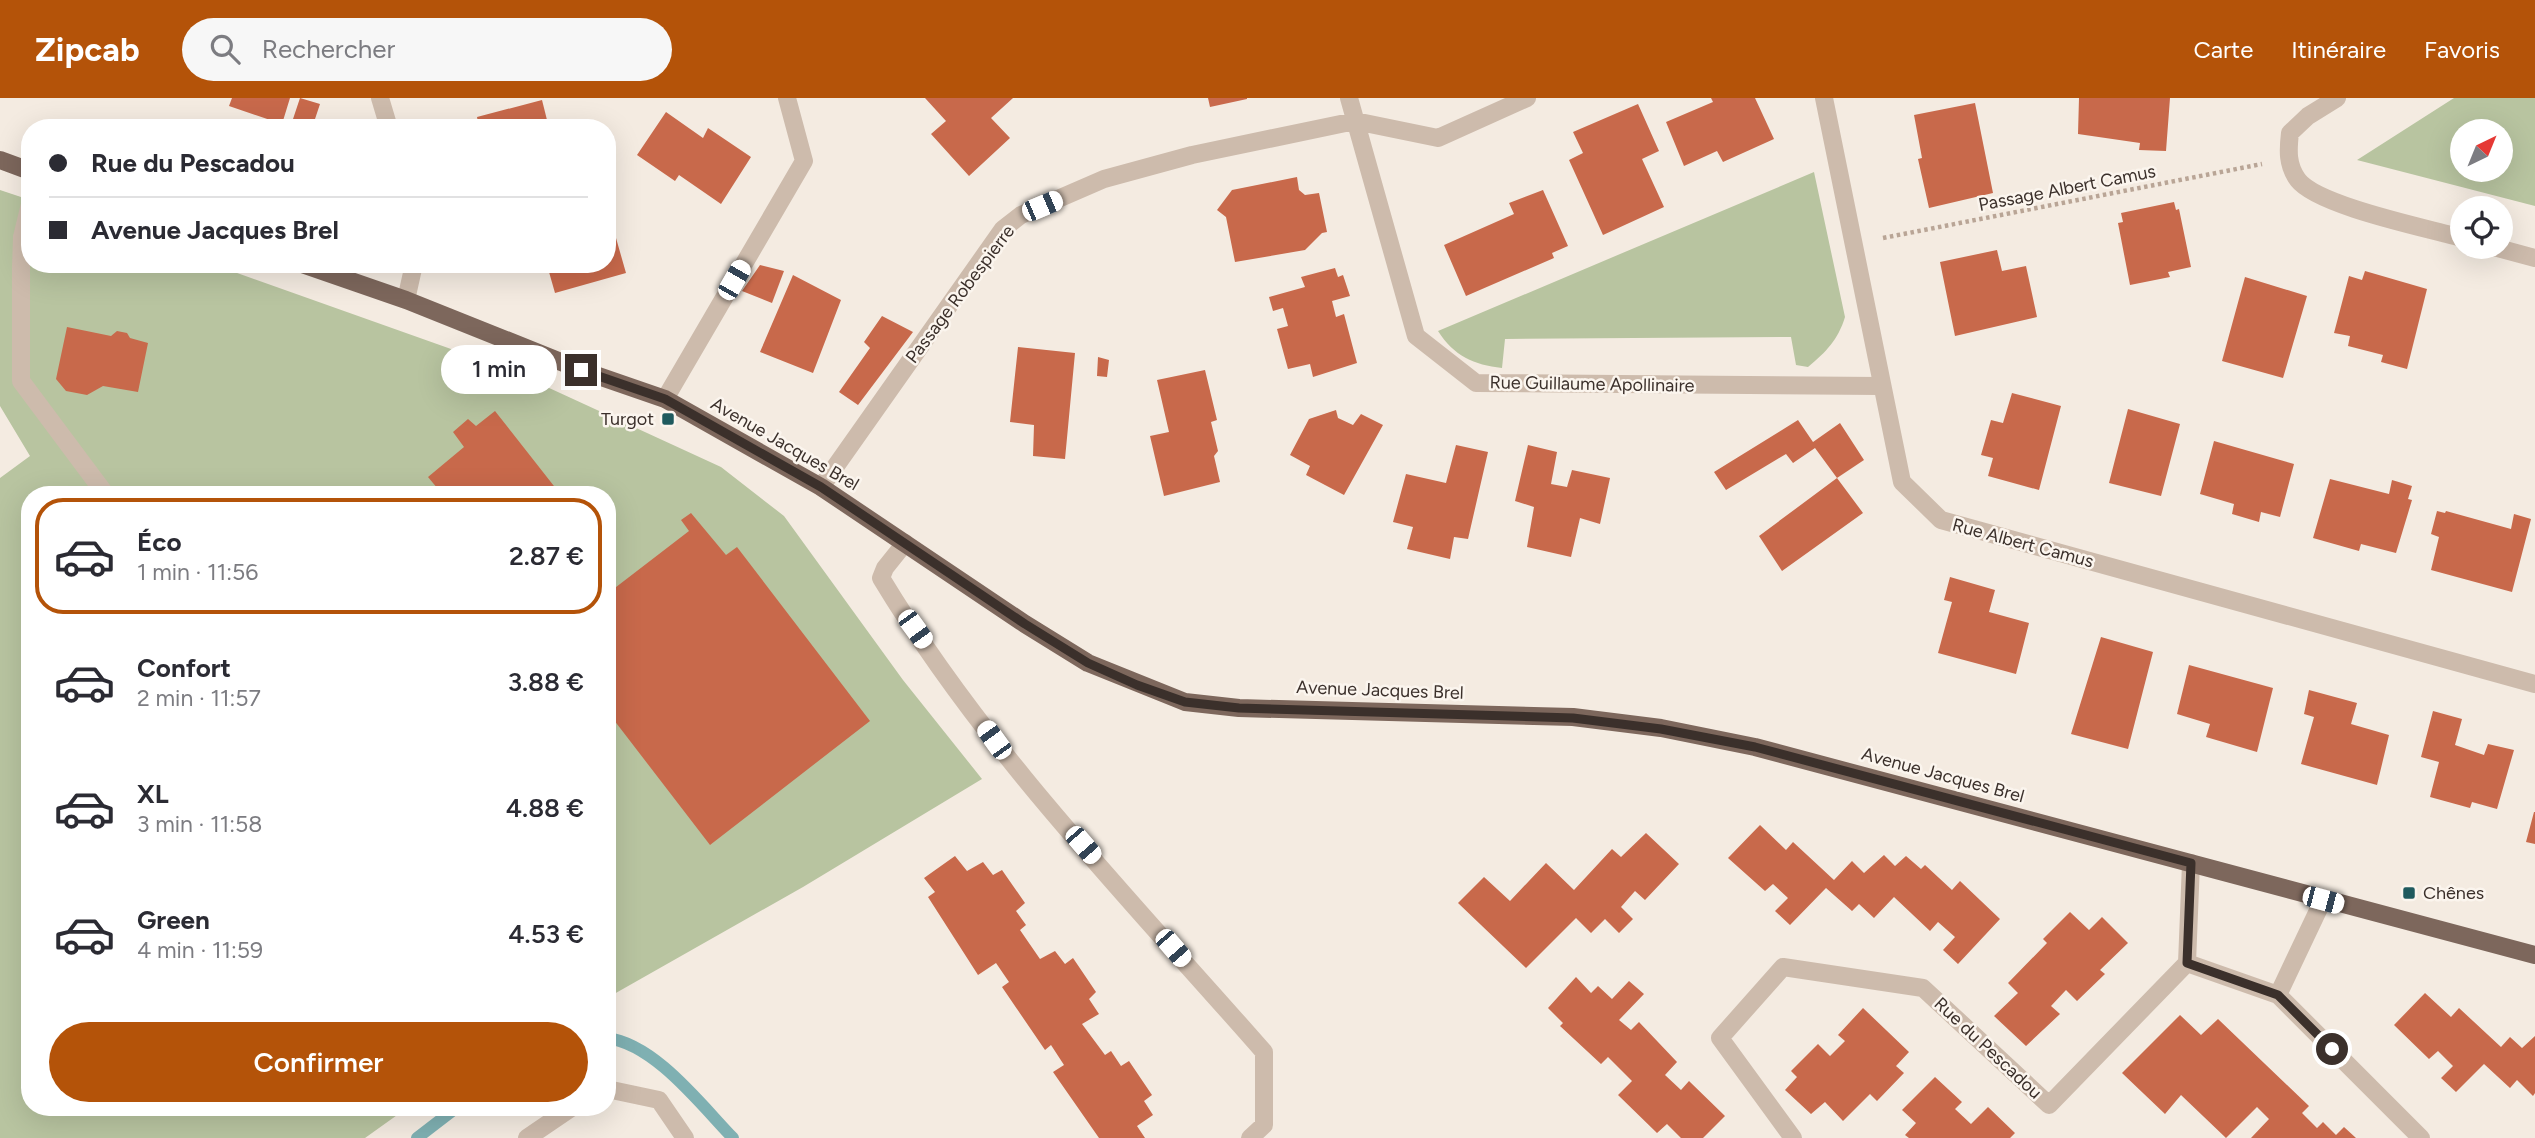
<!DOCTYPE html>
<html lang="fr">
<head>
<meta charset="utf-8">
<style>
	:root { --surface:#fff; --page:#f7f7f7; --text:#2b2b33; --muted:#7c7c81; --line:#e1e1e2; --accent:#b45309 }
	body { margin:0; font-family:Figtree,sans-serif; background:var(--page); color:var(--text); height:100vh; display:flex; flex-direction:column; font-size:26px; white-space:nowrap }
	* { box-sizing:border-box; margin:0 }
	p { font-size:23px; color:var(--muted) }
	.icon { flex:none; width:38px; height:38px; fill:none; stroke:currentColor; stroke-width:2; stroke-linecap:round; stroke-linejoin:round }
	.map { position:relative; flex:1; overflow:hidden }
	.panel { position:absolute; left:21px; top:388px; width:595px; height:630px; display:flex; flex-direction:column; background:var(--surface); border-radius:28px; box-shadow:0 7px 28px #0002 }
	.panel>* { flex:none }
	.guide { position:absolute; left:21px; top:21px; width:595px; height:154px; border-radius:28px; box-shadow:0 7px 28px #0002; display:grid; align-content:center; height:154px; padding:0 28px; background:var(--surface) }
	.needle { width:46px; rotate:43deg }
	.tools { position:absolute; left:2450px; top:21px; display:grid; gap:14px }
	.tools a { display:grid; place-items:center; width:63px; height:63px; border-radius:50%; background:var(--surface); box-shadow:0 7px 28px #0002; font-size:35px }
	.end { position:absolute; width:32px; height:32px; margin:-16px; border:9px solid #3b302b; background:#fff; box-shadow:0 0 0 4px #fff }
	.from { border-radius:50% }
	.bubble { position:absolute; height:49px; border-radius:24px; background:var(--surface); box-shadow:0 7px 28px #0002; font-size:23px; font-weight:600; line-height:49px; text-align:center }
	.car { position:absolute; width:21px; height:42px; margin:-21px -10px; border-radius:9px; box-shadow:0 0 5px 2px #0007; background:linear-gradient(#fff 24%,#345 0 40%,#fff 0 76%,#345 0 86%,#fff 0) }
	.guide b { display:flex; align-items:center; gap:24px; height:66px; font-size:26px }
	.guide b+b { border-top:2px solid var(--line) }
	.guide i { width:18px; height:18px; background:var(--text) }
	ul { padding:12px 0 0; list-style:none }
	li { display:flex; align-items:center; gap:21px; height:116px; margin:0 14px 10px; padding:0 14px; border:4px solid transparent; border-radius:28px }
	li div { flex:1 }
	li b { display:block; font-size:26px }
	li em { font-style:normal; font-weight:600 }
	li.selected { border-color:var(--accent) }
	li>.icon { width:63px; height:63px; stroke-width:1.5 }
	.primary-button { display:flex; gap:14px; margin-top:auto; padding:14px 28px }
	.primary-button a { flex:1; height:80px; border-radius:42px; background:var(--accent); color:#fff; font-size:28px; font-weight:600; line-height:80px; text-align:center }
	header { display:flex; align-items:center; gap:42px; box-sizing:border-box; height:98px; padding:0 35px; background:var(--accent); color:#fff }
	header strong { font-size:33px }
	nav { display:flex; gap:38px; margin-inline-start:auto; font-size:24px }
	.search { width:490px; height:63px; background:var(--page); display:flex; align-items:center; gap:18px; box-sizing:border-box; padding:0 24px; border-radius:38px; color:var(--muted); font-size:26px }
	.map>svg:first-child { display:block }
	.green { fill:#b8c4a0; fill-rule:evenodd }
	.lines { fill:none; stroke-linecap:round; stroke-linejoin:round }
	.stream { stroke:#7fb0b2; stroke-width:12 }
	.building { fill:#c8694b }
	.path { stroke:#b9a596; stroke-width:4.5; stroke-dasharray:3.5 3.5; stroke-linecap:butt }
	.minor { stroke:#cdbbac; stroke-width:18 }
	.major { stroke:#7d675c; stroke-width:18 }
	.route { stroke:#3b302b; stroke-width:9 }
	.poi-dot { fill:#1f5a5e; stroke:#fbf5ee; stroke-width:2.5 }
	.labels { text-anchor:middle; stroke-width:5; stroke-linejoin:round; paint-order:stroke }
	.street-label { font-size:18px; fill:#3b302b; stroke:#fbf5ee }
	.poi-label { font-size:18px; fill:#3b302b; stroke:#fbf5ee; text-anchor:end }
</style>
</head>
<body>
<header>
<strong>Zipcab</strong>
<div class="search"><svg class="icon" aria-label="search" viewBox="0 0 24 24"><circle cx="10" cy="10" r="6"/><path d="M15 15l6 6"/></svg>Rechercher</div>
<nav><a>Carte</a><a>Itinéraire</a><a>Favoris</a></nav>
</header>
<div class="map">
<svg width="2535" height="1040" viewBox="0 0 2535 1040">
	<rect width="100%" height="100%" fill="#f4ebe1"/>
	<!-- green -->
	<path class="green" d="M2454,0H2535V108L2357,62ZM2501,33V72H2462V33Z
		M1814,74L1845,219C1838,242 1826,254 1808,269L1796,267L1791,239L1505,241L1502,270C1474,267 1454,258 1438,233Z
		M0,92L30,102V166H212L451,251L547,289L721,369L784,418L903,582L982,681L803,789L607,900V397H30V1010H407L365,1040H0V380L30,358L0,308Z"/>
	<g class="lines">
		<!-- stream -->
		<path class="stream" d="M607,940C655,946 701,1007 733,1040
			M417,1040L456,1010"/>
	</g>
	<!-- building -->
	<path class="building" d="M232,0H290L282,26L229,8Z
		M300,0L320,6L312,30H290Z
		M925,0H1013L991,20L1010,40L969,78L931,36L946,23Z
		M1208,0H1247V1L1210,9Z
		M1711,0H1755L1774,41L1723,64L1717,53L1684,68L1666,24L1713,4Z
		M2079,0H2170L2166,53L2139,52L2140,45L2078,36Z
		M542,2L549,30H479L477,19Z
		M1975,5L1993,95L1929,110L1918,61L1922,60L1914,17Z
		M1638,6L1659,53L1642,61L1664,109L1603,137L1569,62L1583,55L1573,34Z
		M666,14L703,40L708,30L751,59L721,106L679,77L675,83L637,57Z
		M1297,79L1299,92L1305,97L1319,95L1327,134L1322,135L1305,152L1235,164L1226,119L1217,112L1232,92Z
		M1543,92L1568,148L1552,155L1554,160L1466,198L1444,147L1514,116L1509,105Z
		M2174,104L2176,112L2179,111L2191,169L2168,174L2170,179L2130,187L2118,125L2123,124L2121,115Z
		M608,112L626,175L555,195L547,167L535,171L534,166H607Z
		M1997,152L2002,173L2026,168L2037,219L1955,238L1940,164Z
		M760,167L784,173L772,205L742,193Z
		M1335,170L1338,179L1343,177L1350,198L1332,203L1336,219L1344,216L1357,265L1313,279L1310,266L1288,271L1277,231L1288,228L1283,210L1273,213L1269,199L1305,189L1301,179Z
		M2365,173L2427,191L2407,271L2381,264L2383,257L2348,248L2350,238L2334,235L2349,178L2362,182Z
		M793,177L841,202L813,275L760,254Z
		M2245,179L2307,198L2283,280L2222,263Z
		M882,218L913,234L858,307L839,294L870,250L864,244Z
		M67,229L111,238L117,233L127,235L130,240L148,245L138,294L103,288L87,297L66,293L56,281Z
		M1018,249L1075,255L1065,361L1033,358L1034,327L1010,324Z
		M1098,259L1109,262L1107,279L1097,278Z
		M1205,272L1217,322L1211,324L1218,353L1214,358L1220,384L1164,398L1150,338L1169,334L1157,282Z
		M2012,295L2061,308L2039,392L1988,378L1993,360L1981,357L1991,322L2003,325Z
		M2128,311L2180,326L2161,398L2109,385Z
		M1336,312L1338,320L1353,327L1361,316L1383,327L1344,397L1306,377L1310,368L1290,357L1309,321Z
		M495,313L561,397H443L428,379L464,349L453,334L468,321L476,328Z
		M1798,322L1813,344L1840,325L1864,362L1837,380L1815,350L1793,365L1786,356L1726,392L1714,374Z
		M2214,343L2294,366L2280,419L2261,414L2259,424L2232,416L2234,406L2200,396Z
		M1456,347L1488,354L1468,441L1454,439L1450,461L1407,451L1413,429L1393,424L1406,376L1446,385Z
		M1528,347L1557,354L1551,386L1567,389L1572,372L1610,380L1600,426L1580,420L1571,459L1527,449L1534,409L1515,403Z
		M1837,380L1863,415L1782,473L1759,438Z
		M2330,381L2389,396L2392,382L2412,388L2408,401L2412,402L2396,455L2361,446L2359,453L2313,440Z
		M2437,413L2445,415L2446,413L2511,431L2514,416L2531,421L2512,494L2431,472L2439,439L2431,436Z
		M691,415L726,457L737,449L870,623L710,747L607,613V496L689,433L681,422Z
		M1950,479L1995,492L1989,514L2029,525L2016,576L1938,555L1952,504L1944,502Z
		M2101,539L2153,554L2128,651L2071,636Z
		M2189,567L2273,590L2257,654L2206,639L2210,626L2177,616Z
		M2309,592L2357,605L2351,626L2389,637L2377,687L2301,666L2314,619L2304,616Z
		M2433,613L2462,621L2455,647L2484,657L2488,646L2514,652L2497,711L2472,704L2470,710L2430,699L2439,664L2421,659Z
		M2534,714H2535V746L2526,744Z
		M1760,727L1786,752L1793,744L1834,782L1852,763L1864,775L1884,757L1895,768L1906,758L1921,771L1925,767L1952,792L1960,783L2000,821L1958,866L1943,852L1955,839L1938,824L1930,833L1894,799L1874,820L1859,806L1852,813L1826,790L1790,827L1775,813L1788,800L1773,786L1765,793L1728,760Z
		M1646,735L1679,766L1645,802L1635,793L1621,809L1633,821L1619,835L1605,821L1591,835L1576,820L1526,870L1458,805L1484,779L1510,803L1546,765L1574,792L1612,751L1621,759Z
		M955,758L967,773L983,764L993,777L1002,772L1025,805L1016,813L1026,827L1020,832L1040,861L1055,853L1065,866L1073,860L1096,894L1089,901L1099,916L1082,926L1105,957L1111,953L1121,968L1129,963L1152,997L1144,1003L1153,1017L1137,1028L1145,1040H1099L1053,974L1064,967L1051,947L1045,952L1002,889L1009,884L996,865L978,877L928,799L935,794L924,780Z
		M2070,814L2089,832L2102,819L2128,845L2100,872L2105,876L2077,903L2066,892L2051,908L2060,916L2026,948L1994,918L2018,895L2008,885L2047,845L2043,841Z
		M1576,879L1591,895L1598,888L1612,901L1629,883L1644,896L1619,922L1631,932L1639,924L1677,964L1665,977L1681,992L1689,983L1725,1018L1703,1040H1681L1667,1026L1657,1035L1618,997L1632,983L1608,959L1601,966L1560,928L1563,925L1548,910Z
		M2425,895L2451,919L2459,910L2501,949L2510,939L2522,950L2535,938V995L2533,998L2517,982L2510,990L2484,966L2456,994L2441,980L2453,968L2438,953L2429,961L2394,927Z
		M1863,910L1909,954L1896,968L1904,975L1877,1003L1870,996L1843,1023L1825,1004L1811,1016L1785,992L1797,979L1791,973L1818,946L1830,958L1845,943L1838,937Z
		M2180,917L2201,937L2218,921L2309,1008L2302,1015L2317,1030L2323,1024L2336,1037L2344,1029L2356,1040H2251L2269,1021L2257,1009L2226,1040L2181,997L2165,1016L2122,975Z
		M1935,979L1962,1004L1955,1011L1971,1026L1988,1009L2015,1035L2010,1040H1909L1905,1037L1916,1025L1902,1012Z"/>
	<g class="lines">
		<!-- path -->
		<path class="path" d="M1883,140L2262,66"/>
		<!-- minor -->
		<path class="minor" d="M380,0L389,30
			M1349,0L1416,238L1476,285L1880,288
			M1824,0L1902,384L1941,422L2535,586
			M2337,0L2308,18L2290,35C2288,52 2287,67 2298,82C2318,108 2427,130 2462,140
			M30,106L22,139L21,170V283L106,397
			M2494,149L2535,160
			M406,202L414,166
			M665,301L804,63L787,0
			M821,389L1003,131L1021,117L1104,81L1192,57L1355,23L1438,40L1527,0
			M905,445L885,470L881,480C986,654 1131,802 1264,954V1027L1250,1040
			M2191,765L2187,865L2278,897L2323,802
			M2278,897L2421,1040
			M607,991L659,1002L685,1040
			M527,1040L571,1010
			M1793,1040L1720,940L1783,869L1923,890L2049,1007L2187,865"/>
		<!-- major -->
		<path class="major" d="M0,62L30,73
			M302,166L406,202L581,272L665,301L821,389L1025,526L1088,565L1185,604L1239,610L1573,619L1661,630L1755,649L2535,857"/>
	</g>
	<g class="lines">
		<!-- route -->
		<path class="route" d="M581,272L665,301L821,389L1025,526L1088,565L1137,587L1185,604L1239,610L1573,620L1661,631L1755,649L2191,765L2187,865L2278,897L2332,951"/>
	</g>
	<!-- markers -->
	<g class="poi-dot">
		<rect x="661" y="314" width="14" height="14" rx="3.5"/>
		<rect x="2402" y="788" width="14" height="14" rx="3.5"/>
	</g>
	<g class="labels">
		<!-- street labels -->
		<g class="street-label">
			<text transform="translate(2067 90) rotate(-11)" y="6">Passage Albert Camus</text>
			<text transform="translate(960 196) rotate(-53)" y="6">Passage Robespierre</text>
			<text transform="translate(1592 286) rotate(1)" y="6">Rue Guillaume Apollinaire</text>
			<text transform="translate(785 346) rotate(30)" y="6">Avenue Jacques Brel</text>
			<text transform="translate(2023 445) rotate(15)" y="6">Rue Albert Camus</text>
			<text transform="translate(1380 592) rotate(2)" y="6">Avenue Jacques Brel</text>
			<text transform="translate(1943 677) rotate(15)" y="6">Avenue Jacques Brel</text>
			<text transform="translate(1988 950) rotate(43)" y="6">Rue du Pescadou</text>
		</g>
		<!-- poi labels -->
		<g class="poi-label">
			<text x="654" y="327">Turgot</text>
			<text x="2423" y="801" text-anchor="start">Chênes</text>
		</g>
	</g>
</svg>
<div class="tools">
<a><svg class="needle" viewBox="-14 -14 28 28"><path d="M0-13l5 13h-10z" fill="#e53935"/><path d="M0 13l5-13h-10z" fill="#7c7c81"/></svg></a>
<a><svg class="icon" aria-label="locate" viewBox="0 0 24 24"><circle cx="12" cy="12" r="6"/><path d="M12 2v4M12 18v4M2 12h4M18 12h4"/></svg></a>
</div>
<i class="end from" style="left:2332px;top:951px"></i>
<i class="end" style="left:581px;top:272px"></i>
<div class="bubble" style="left:441px;top:247px;width:116px">1 min</div>
<i class="car" style="left:1042px;top:108px;rotate:67deg"></i>
<i class="car" style="left:734px;top:182px;rotate:30deg"></i>
<i class="car" style="left:915px;top:531px;rotate:144deg"></i>
<i class="car" style="left:994px;top:642px;rotate:324deg"></i>
<i class="car" style="left:1083px;top:747px;rotate:139deg"></i>
<i class="car" style="left:2323px;top:802px;rotate:105deg"></i>
<i class="car" style="left:1173px;top:850px;rotate:139deg"></i>
<div class="guide">
<b><i class="from"></i>Rue du Pescadou</b>
<b><i></i>Avenue Jacques Brel</b>
</div>
<section class="panel">
<ul>
<li class="selected"><svg class="icon" aria-label="car" viewBox="0 0 24 24"><path d="M5 17H2v-5l4-1 3-4h7l3 4 3 1v5h-3M9 17h6M6 11h13"/><circle cx="7" cy="17" r="2"/><circle cx="17" cy="17" r="2"/></svg><div><b>Éco</b><p>1 min · 11:56</p></div><em>2.87 €</em></li>
<li><svg class="icon" aria-label="car" viewBox="0 0 24 24"><path d="M5 17H2v-5l4-1 3-4h7l3 4 3 1v5h-3M9 17h6M6 11h13"/><circle cx="7" cy="17" r="2"/><circle cx="17" cy="17" r="2"/></svg><div><b>Confort</b><p>2 min · 11:57</p></div><em>3.88 €</em></li>
<li><svg class="icon" aria-label="car" viewBox="0 0 24 24"><path d="M5 17H2v-5l4-1 3-4h7l3 4 3 1v5h-3M9 17h6M6 11h13"/><circle cx="7" cy="17" r="2"/><circle cx="17" cy="17" r="2"/></svg><div><b>XL</b><p>3 min · 11:58</p></div><em>4.88 €</em></li>
<li><svg class="icon" aria-label="car" viewBox="0 0 24 24"><path d="M5 17H2v-5l4-1 3-4h7l3 4 3 1v5h-3M9 17h6M6 11h13"/><circle cx="7" cy="17" r="2"/><circle cx="17" cy="17" r="2"/></svg><div><b>Green</b><p>4 min · 11:59</p></div><em>4.53 €</em></li>
</ul>
<div class="primary-button"><a>Confirmer</a></div>
</section>
</div>
</body>
</html>
